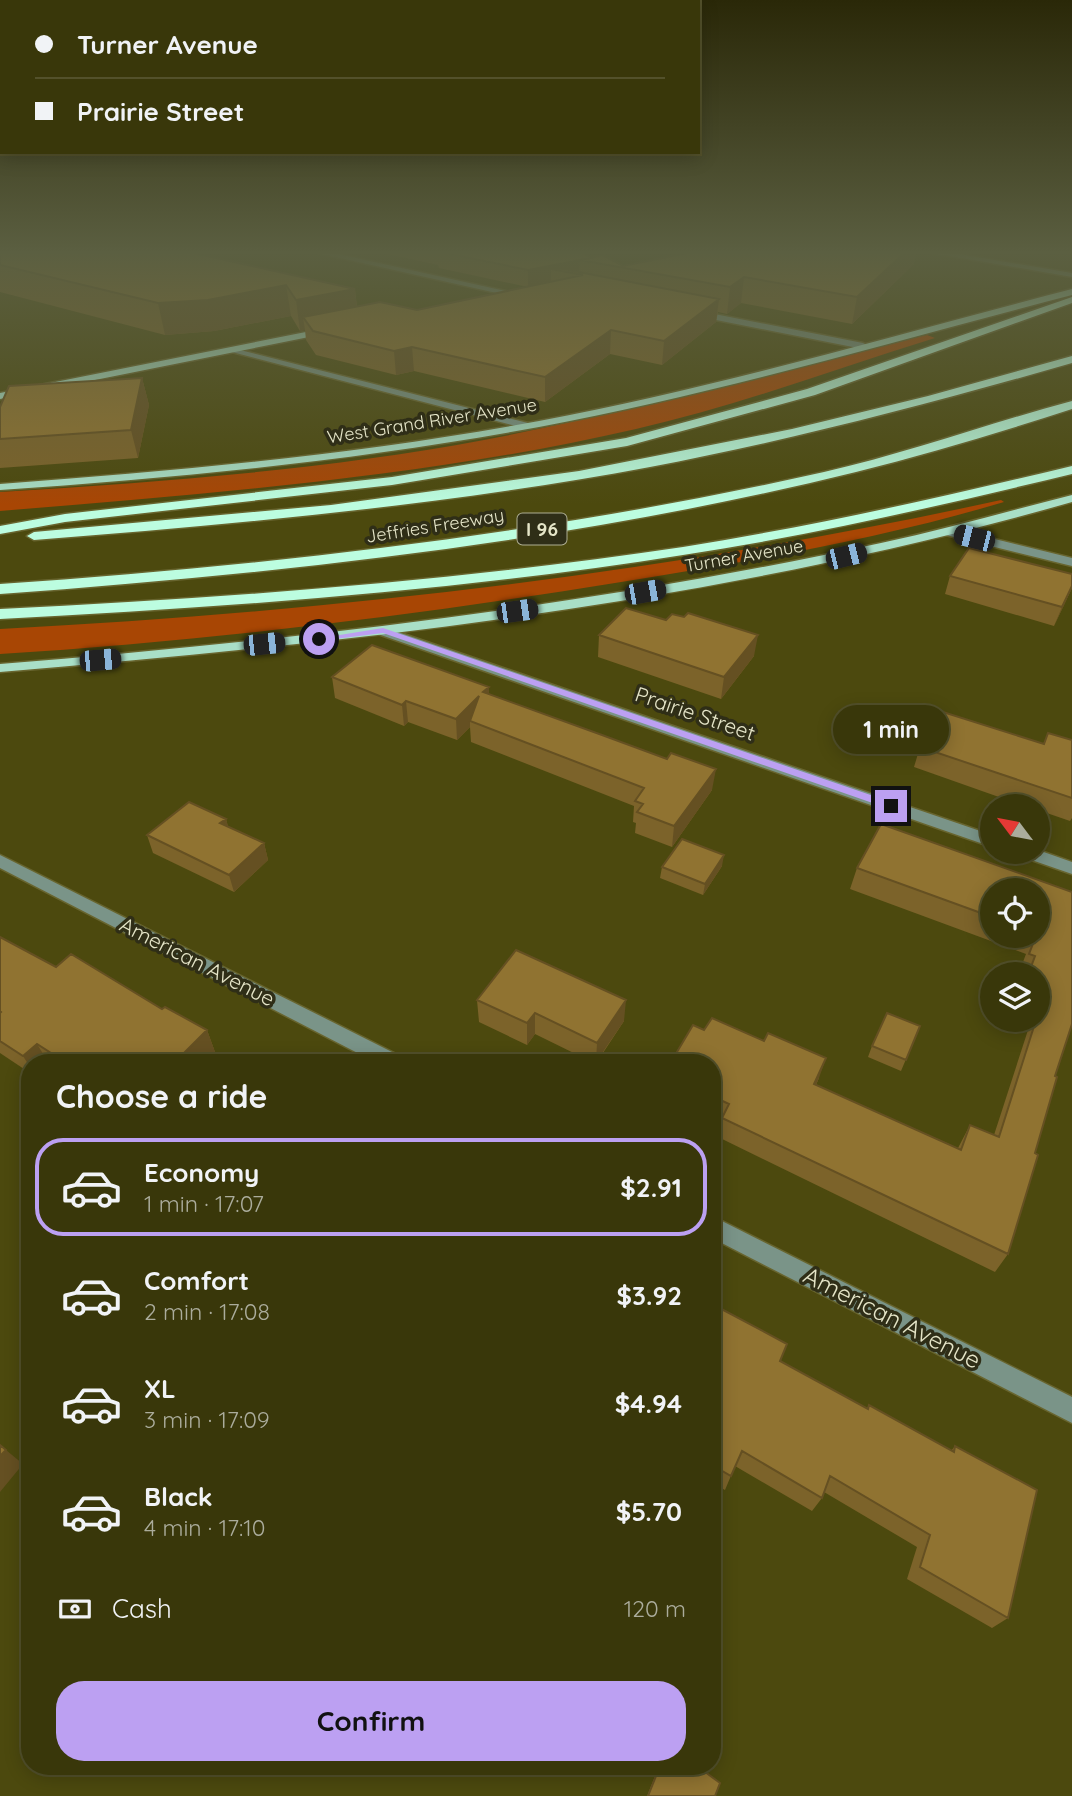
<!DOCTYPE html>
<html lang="en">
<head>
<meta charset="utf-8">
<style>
	:root { --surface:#39370a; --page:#403f13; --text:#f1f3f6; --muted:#abac9c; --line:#53512b; --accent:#bca0f2 }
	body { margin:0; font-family:Quicksand,sans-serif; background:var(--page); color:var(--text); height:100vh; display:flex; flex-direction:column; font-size:26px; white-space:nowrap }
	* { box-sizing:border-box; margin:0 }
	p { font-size:23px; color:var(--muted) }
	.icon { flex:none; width:38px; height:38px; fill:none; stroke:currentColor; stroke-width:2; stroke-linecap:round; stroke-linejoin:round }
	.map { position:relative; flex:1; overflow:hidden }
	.panel { position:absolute; left:21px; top:1054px; width:700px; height:721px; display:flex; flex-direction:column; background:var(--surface); border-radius:28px; box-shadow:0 4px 18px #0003,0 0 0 2px var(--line) }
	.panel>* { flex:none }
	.guide { position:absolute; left:0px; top:0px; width:700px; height:154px; box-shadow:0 4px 18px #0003,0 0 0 2px var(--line); display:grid; align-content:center; height:154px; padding:0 35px; background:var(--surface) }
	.needle { width:46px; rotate:302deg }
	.fabs { position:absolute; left:980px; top:794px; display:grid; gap:14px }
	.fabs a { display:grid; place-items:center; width:70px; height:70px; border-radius:50%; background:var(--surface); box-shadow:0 4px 18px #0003,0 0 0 2px var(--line); font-size:35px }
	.end { position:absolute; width:32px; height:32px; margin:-16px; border:9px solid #bca0f2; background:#111; box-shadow:0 0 0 4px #111 }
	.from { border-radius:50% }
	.bubble { position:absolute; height:49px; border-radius:24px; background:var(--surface); box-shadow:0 4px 18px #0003,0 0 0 2px var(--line); font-size:23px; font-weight:700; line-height:49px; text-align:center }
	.car { position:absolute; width:21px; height:42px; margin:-21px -10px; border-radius:9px; box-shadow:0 0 5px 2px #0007; background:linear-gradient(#222 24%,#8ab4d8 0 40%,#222 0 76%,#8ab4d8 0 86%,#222 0) }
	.guide b { display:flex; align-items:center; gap:24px; height:66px; font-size:26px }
	.guide b+b { border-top:2px solid var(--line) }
	.guide i { width:18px; height:18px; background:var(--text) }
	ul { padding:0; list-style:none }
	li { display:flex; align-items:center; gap:21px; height:98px; margin:0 14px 10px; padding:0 21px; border:4px solid transparent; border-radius:28px }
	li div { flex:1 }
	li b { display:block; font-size:26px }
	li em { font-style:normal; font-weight:700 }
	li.selected { border-color:var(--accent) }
	li>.icon { width:63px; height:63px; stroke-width:1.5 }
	h2 { padding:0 35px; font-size:32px; line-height:84px }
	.pay { display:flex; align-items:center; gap:18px; height:77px; padding:0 35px; font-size:26px }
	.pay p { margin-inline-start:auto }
	.button { display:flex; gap:14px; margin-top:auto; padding:14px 35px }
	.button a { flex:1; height:80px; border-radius:28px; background:var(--accent); color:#111; font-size:28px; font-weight:700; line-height:80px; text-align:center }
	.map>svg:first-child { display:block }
	.green { fill:#a84604 }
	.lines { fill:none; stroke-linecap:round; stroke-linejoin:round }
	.minor-casing { stroke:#68652f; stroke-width:3 }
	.major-casing { stroke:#68652f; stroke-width:3 }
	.highway-casing { stroke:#68652f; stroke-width:3 }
	.minor { fill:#7a9488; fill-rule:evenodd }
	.major { fill:#a9dfc7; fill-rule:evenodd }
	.highway { fill:#bcfde0; fill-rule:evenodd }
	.wall { fill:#7c632a; fill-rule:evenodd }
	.shaded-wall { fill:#655022 }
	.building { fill:#907331; stroke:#655022; stroke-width:2 }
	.route { fill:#bca0f2 }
	.labels { text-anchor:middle; stroke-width:7; stroke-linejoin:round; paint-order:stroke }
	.far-street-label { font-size:18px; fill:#e5e5c8; stroke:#2f2e17 }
	.shield { fill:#2f2e17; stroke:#aeae93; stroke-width:2 }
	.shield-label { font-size:19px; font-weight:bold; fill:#e5e5c8 }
	.street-label { font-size:21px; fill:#e5e5c8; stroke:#2f2e17 }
	.near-street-label { font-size:24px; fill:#e5e5c8; stroke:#2f2e17 }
</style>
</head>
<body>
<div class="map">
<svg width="1072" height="1796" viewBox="0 0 1072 1796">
	<rect width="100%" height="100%" fill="#4c490e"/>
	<!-- green -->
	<path class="green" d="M927,335L935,338C835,369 738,406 636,429C428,477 213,493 0,511V492C162,482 324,470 484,440C633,412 778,367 927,335Z
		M1001,500L1004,502C877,540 745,562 615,583C412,616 206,641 0,654V629C340,611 668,573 1001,500Z"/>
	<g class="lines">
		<!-- minor casing -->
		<g class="minor-casing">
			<path id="minor" d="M318,253H334L519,294L515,297Z
				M933,253H953L1072,273V277Z
				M694,310L863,343L868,346L863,349L691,315Z
				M232,348L528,423L529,425L520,427L232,352Z
				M950,528L1072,558V566L946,535V529Z
				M383,627L992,835V847L378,634L376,631Z
				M1038,850L1072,862V874L1020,856L1018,852H1038Z
				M0,855L400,1056L403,1062H375L0,868Z
				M712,1216L1072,1397V1423L712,1238Z"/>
		</g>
		<!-- major casing -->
		<g class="major-casing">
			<path id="major" d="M1072,289V295C895,341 719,393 539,427C361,460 181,478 0,490V484C181,471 361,454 539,421C719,387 895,335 1072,289Z
				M326,328L330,331L329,333L0,399V393Z
				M1072,495V502C724,602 360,642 0,672V664C296,640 591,606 881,543C946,529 1008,511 1072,495Z"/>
		</g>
		<!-- highway casing -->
		<g class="highway-casing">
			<path id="highway" d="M1072,297V303L815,395L627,446L392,485L65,522L0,534V526L65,514L392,477L626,438L807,389Z
				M1072,356V363C933,403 792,440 650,467C446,505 240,524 34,540L27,536L34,532L331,505L579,471L792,429L928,396Z
				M1072,401V409C1001,432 929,454 856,472C576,541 288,573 0,594V584C277,565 553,533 824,472C908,453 989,423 1072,401Z
				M1072,466V474C943,505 814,535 683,555C457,591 228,607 0,619V609C228,598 457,581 683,547C814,526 943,497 1072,466Z"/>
		</g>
		<!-- minor -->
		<use href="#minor" class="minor"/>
		<!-- major -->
		<use href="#major" class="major"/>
		<!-- highway -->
		<use href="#highway" class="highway"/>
	</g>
	<!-- wall -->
	<path class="wall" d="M0,253L355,289L357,307L417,310L528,287L439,268L438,265L383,253H583L591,258L623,266L687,253H916L914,264L852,324L741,303L727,314L718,312L716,322L662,365L610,354L545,402L414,371L396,375L316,355L306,340L305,330L300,331L291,316L214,331L165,335L0,292Z
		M142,378L149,405L138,458L0,468V407Z
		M1072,574V588L1054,626L945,594L950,576Z
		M599,635L754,656L721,699L598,657Z
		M332,677L489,695L712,790L672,847L635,833L636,823L633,822L634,806L471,742L470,727L457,740L408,722L404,726L335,698Z
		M1072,740V818L1070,821L1038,810V807H1027L914,767L920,747L1043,744Z
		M226,819L228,827L264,843L268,860L234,892L153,853L147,835Z
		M722,866L703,895L660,878L662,867Z
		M857,868L1072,892L1055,1076L1008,1254L995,1272L718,1137L721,1123L712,1118V1062L704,1030L819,1078L816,1085L958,1148L970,1125L994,1135L1028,1030L1008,1022L1009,1020H1038V975H1018L1026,954L850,889ZM992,891H1038V936H992Z
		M0,937L56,967L162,1009L207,1030L215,1052L205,1062H30V1073L0,1053Z
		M477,1000L624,1021L597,1062H592L535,1034L527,1045L479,1022Z
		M920,1026L901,1071L868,1057L872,1046Z
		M712,1304L780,1361L867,1408L869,1405L951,1451L955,1446L1008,1618L992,1628L907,1579L917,1547L824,1492L822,1498L812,1511L735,1466L725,1490L712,1483Z
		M659,1766H697L715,1796H647Z"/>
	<!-- shaded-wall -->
	<path class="shaded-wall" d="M904,253H916L914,264L852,324L857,297Z
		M580,260L579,275L551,269V282L528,287V270Z
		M744,277L741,303L727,314L730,287Z
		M286,285L291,316L214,331L165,335L158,303Z
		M355,289L358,320L303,317L305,330L300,331L296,300Z
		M719,299L716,322L662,365L664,341Z
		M611,330L610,354L545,402V377Z
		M412,347L414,371L396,375L394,351Z
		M142,378L149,405L138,458L131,430Z
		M1072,586L1069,594L1054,626L1062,607Z
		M758,635L754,656L721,699L724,677Z
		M489,687V708L483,692Z
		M479,696L470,721V727L457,740L456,719Z
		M406,701L408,722L404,726L402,705Z
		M716,769L712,790L672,847L674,826Z
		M226,819L231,836L220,823Z
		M264,843L268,860L234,892L229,875Z
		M724,855L722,866L703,895L705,884Z
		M626,1000L624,1021L596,1062L597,1043Z
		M535,1013V1034L527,1045V1023Z
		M207,1030L215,1052L205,1062H175Z
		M37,1044L48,1062H30V1067L23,1056Z
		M826,1058L819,1078L807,1104L814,1084Z
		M6,1450L23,1464L0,1492V1456Z"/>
	<!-- building -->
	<path class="building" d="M0,253H194L355,289L296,300L286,285L208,300L158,303L0,265Z
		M445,253H583L591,258L528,270Z
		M687,253H904L857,297L744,277L730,287L580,260L603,255L623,266Z
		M558,268L719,299L664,341L611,330L545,377L412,347L394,351L313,331L303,317L380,302L417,310L583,275L551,269Z
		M142,378L131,430L0,439V407L9,386Z
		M969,548L1072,574V586L1062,607L950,576Z
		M626,608L666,620L672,614L684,617L688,613L758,635L724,677L599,635Z
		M372,645L489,687L483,692L602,735L667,759L671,753L716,769L674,826L637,812L643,804L635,801L644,788L470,721L479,696L456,719L406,701L402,705L332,677Z
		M940,712H943L1044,744L1048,733L1072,740V798L920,747Z
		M189,802L226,819L220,823L264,843L229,875L147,835Z
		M881,824L1072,892V1024L1055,1076L1057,1077L1035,1153L1038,1155L1008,1254L722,1118L729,1104L712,1096V1062H671L693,1025L704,1030L712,1018L764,1041L768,1033L826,1058L814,1084L961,1150L970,1125L999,1137L1036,1020H1038L1040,1010L1038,1009V975H1028L1035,956L1029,954L1036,936H1038V891H992V917L857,868Z
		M682,839L724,855L705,884L662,867Z
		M0,937L56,967L71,954L162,1009L165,1007L207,1030L175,1062H65L37,1044L23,1056L0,1041V1013L1,1012L0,1011Z
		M516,950L626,1000L597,1043L535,1013L527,1023L477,1000Z
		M887,1013L920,1026L906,1060L872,1046Z
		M712,1304L787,1344L780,1361L868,1409L869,1405L954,1452L955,1446L1037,1490L1008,1618L920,1567L930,1535L830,1476L822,1498L742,1451L731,1476L712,1465Z
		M0,1445L6,1450L0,1456Z
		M660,1766H697L720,1783L715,1796H648Z"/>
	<!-- sky -->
	<linearGradient id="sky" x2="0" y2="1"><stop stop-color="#2a2808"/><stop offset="0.5" stop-color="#5b5f41"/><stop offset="1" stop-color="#5b5f41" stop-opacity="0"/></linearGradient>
	<rect width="1072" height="505" fill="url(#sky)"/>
	<!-- route -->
	<path class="route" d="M383,628L894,803L896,806L887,808L383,633L319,641L315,639Z"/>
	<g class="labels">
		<!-- far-street labels -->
		<g class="far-street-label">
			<text transform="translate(432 421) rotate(-9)" y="6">West Grand River Avenue</text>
			<text transform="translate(435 526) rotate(-9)" y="6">Jeffries Freeway</text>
			<text transform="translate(744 556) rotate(-10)" y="6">Turner Avenue</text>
		</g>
		<!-- shield labels -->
		<rect class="shield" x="517.5" y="513.5" width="49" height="31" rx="5"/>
		<g class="shield-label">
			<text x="542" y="536">I 96</text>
		</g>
		<!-- street labels -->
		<g class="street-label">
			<text transform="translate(695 714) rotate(19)" y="7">Prairie Street</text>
			<text transform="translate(197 962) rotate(27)" y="7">American Avenue</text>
		</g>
		<!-- near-street labels -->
		<g class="near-street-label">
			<text transform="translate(892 1318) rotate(27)" y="8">American Avenue</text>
		</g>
	</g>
</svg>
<div class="fabs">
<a><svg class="needle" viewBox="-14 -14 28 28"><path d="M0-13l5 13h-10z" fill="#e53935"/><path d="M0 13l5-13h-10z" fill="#abac9c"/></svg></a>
<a><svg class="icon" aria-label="locate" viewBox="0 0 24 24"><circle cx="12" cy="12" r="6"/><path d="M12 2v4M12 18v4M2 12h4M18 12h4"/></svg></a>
<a><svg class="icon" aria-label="layers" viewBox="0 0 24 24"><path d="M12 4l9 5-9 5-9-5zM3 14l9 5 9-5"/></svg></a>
</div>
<i class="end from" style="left:319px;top:639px"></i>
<i class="end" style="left:891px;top:806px"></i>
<div class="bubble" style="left:833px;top:705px;width:116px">1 min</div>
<i class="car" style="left:974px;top:538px;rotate:284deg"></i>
<i class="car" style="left:846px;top:556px;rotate:76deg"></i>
<i class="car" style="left:645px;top:592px;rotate:80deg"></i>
<i class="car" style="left:517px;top:611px;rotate:82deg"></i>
<i class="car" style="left:264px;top:644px;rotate:84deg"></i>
<i class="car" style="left:100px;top:660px;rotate:85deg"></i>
<div class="guide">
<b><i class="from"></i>Turner Avenue</b>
<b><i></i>Prairie Street</b>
</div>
<section class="panel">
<h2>Choose a ride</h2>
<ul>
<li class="selected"><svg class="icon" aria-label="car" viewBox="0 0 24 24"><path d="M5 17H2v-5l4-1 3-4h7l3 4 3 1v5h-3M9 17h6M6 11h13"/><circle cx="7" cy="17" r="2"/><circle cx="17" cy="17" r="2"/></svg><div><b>Economy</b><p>1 min · 17:07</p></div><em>$2.91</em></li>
<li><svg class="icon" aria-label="car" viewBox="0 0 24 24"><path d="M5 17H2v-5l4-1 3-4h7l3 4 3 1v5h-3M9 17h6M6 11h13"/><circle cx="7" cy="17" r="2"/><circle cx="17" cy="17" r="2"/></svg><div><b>Comfort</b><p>2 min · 17:08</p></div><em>$3.92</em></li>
<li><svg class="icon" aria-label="car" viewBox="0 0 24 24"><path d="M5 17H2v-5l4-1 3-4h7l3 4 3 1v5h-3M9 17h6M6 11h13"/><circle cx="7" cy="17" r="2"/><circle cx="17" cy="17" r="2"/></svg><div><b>XL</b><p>3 min · 17:09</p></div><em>$4.94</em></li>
<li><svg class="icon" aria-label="car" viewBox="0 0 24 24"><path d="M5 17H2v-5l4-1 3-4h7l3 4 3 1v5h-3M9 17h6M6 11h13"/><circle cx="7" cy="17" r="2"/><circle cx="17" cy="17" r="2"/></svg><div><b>Black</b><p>4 min · 17:10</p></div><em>$5.70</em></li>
</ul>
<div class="pay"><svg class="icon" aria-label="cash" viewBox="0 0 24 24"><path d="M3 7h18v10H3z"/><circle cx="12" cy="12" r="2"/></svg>Cash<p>120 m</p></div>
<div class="button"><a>Confirm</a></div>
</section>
</div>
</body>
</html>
